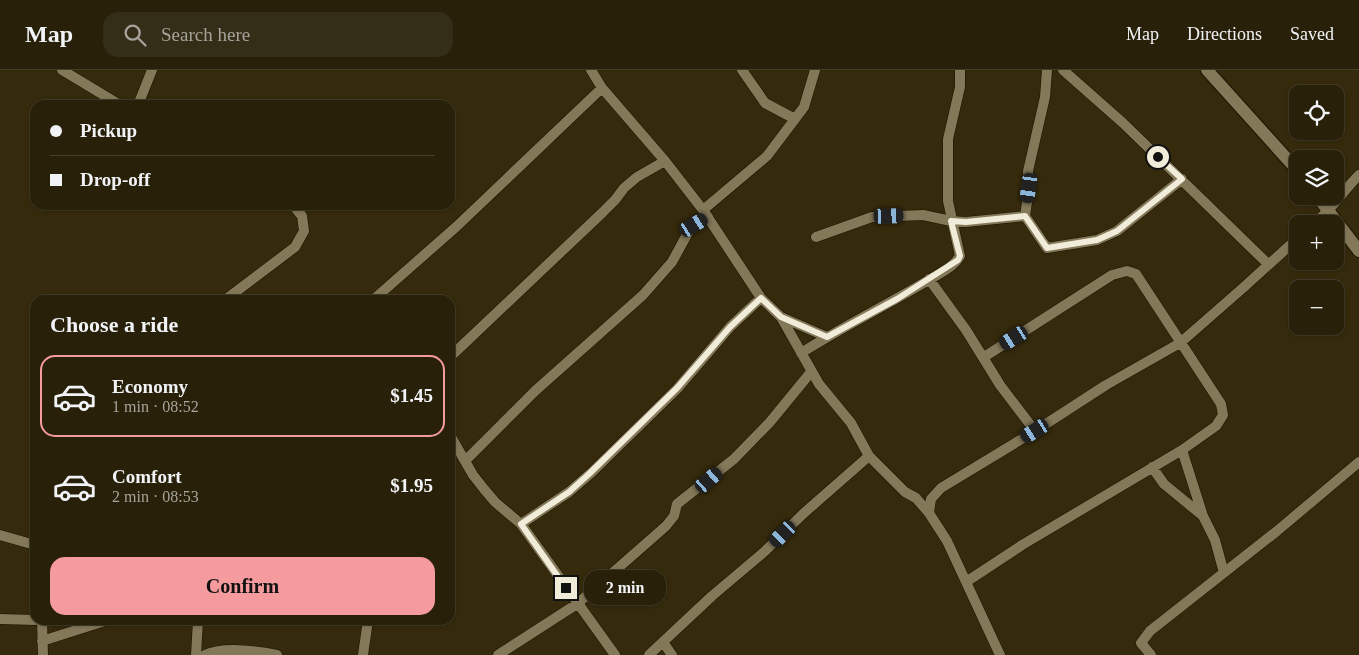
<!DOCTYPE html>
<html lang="en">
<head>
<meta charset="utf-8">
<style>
	:root { --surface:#282009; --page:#342d17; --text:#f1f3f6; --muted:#a5a39c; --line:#443e2a; --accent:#f59b9d }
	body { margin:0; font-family:Georgia,serif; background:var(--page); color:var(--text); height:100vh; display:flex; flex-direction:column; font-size:19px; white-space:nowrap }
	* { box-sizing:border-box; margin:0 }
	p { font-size:16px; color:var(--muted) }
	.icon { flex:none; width:28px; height:28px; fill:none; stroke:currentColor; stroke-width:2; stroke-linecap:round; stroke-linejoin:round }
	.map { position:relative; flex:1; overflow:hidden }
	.panel { position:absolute; left:30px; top:225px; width:425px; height:330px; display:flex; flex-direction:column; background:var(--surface); border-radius:15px; box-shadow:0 1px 4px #0004,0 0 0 1px var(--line) }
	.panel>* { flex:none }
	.hud { position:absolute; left:30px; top:30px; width:425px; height:110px; border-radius:15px; box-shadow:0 1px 4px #0004,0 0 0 1px var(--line); display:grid; align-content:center; height:110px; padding:0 20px; background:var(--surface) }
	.tools { position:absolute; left:1289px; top:15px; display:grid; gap:10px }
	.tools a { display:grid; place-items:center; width:55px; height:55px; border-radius:10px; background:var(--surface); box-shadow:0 1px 4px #0004,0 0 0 1px var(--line); font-size:25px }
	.end { position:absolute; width:22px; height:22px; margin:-11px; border:6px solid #f1ebd9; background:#111; box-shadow:0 0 0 2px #111 }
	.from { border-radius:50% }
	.bubble { position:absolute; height:35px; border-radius:15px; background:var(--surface); box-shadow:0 1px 4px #0004,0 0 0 1px var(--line); font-size:16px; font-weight:700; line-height:35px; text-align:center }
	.car { position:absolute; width:15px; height:30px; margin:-15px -8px; border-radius:6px; box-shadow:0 0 4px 1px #0007; background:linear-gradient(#222 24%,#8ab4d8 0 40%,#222 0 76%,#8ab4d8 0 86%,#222 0) }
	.hud b { display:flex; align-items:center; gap:18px; height:48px; font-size:19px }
	.hud b+b { border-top:1px solid var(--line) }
	.hud i { width:12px; height:12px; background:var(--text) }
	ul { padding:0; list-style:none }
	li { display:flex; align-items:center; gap:15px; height:82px; margin:0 10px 8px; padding:0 10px; border:2px solid transparent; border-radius:15px }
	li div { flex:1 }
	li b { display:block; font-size:19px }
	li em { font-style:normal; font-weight:700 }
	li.active { border-color:var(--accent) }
	li>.icon { width:45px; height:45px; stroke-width:1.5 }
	h2 { padding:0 20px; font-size:22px; line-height:60px }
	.button { display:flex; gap:10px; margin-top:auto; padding:10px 20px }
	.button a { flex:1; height:58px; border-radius:15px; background:var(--accent); color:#111; font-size:20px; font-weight:700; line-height:58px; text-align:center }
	header { display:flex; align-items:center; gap:30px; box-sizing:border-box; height:70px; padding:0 25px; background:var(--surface); border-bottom:1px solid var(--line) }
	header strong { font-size:24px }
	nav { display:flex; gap:28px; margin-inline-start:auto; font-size:18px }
	.search { width:350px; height:45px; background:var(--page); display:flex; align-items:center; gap:12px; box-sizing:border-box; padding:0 18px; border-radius:15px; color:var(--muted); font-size:19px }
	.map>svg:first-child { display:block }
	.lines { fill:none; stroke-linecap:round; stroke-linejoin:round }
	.minor-casing { stroke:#1a1300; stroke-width:11 }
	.tertiary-casing { stroke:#1a1300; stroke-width:14 }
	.minor { stroke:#837858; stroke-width:10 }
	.tertiary { stroke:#837858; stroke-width:12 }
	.route { stroke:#f1ebd9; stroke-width:6 }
</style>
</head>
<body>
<header>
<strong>Map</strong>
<div class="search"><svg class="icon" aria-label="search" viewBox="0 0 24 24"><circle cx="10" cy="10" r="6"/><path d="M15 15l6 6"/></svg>Search here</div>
<nav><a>Map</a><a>Directions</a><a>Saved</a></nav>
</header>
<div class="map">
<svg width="1359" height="585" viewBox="0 0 1359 585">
	<rect width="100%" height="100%" fill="#352a0c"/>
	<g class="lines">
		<!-- minor casing -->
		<g class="minor-casing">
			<path id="minor" d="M62,0L120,35
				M591,0L602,18L665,91L703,140L761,228L781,247L819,314L851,353L869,386L905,422L916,428L929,443L947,471L1000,585
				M742,0L765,33L795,49
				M1063,0L1123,53L1268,194
				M138,35L152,0
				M703,140L767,86L804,37L815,0
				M1025,146L1047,178L1097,170L1117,161L1182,109
				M1314,154C1332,139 1343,121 1359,105
				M816,167L872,147L923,145L951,151L966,152L1025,146L1029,118L1028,101L1045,27L1047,0
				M929,209L966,260L1000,315L1035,361
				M225,230L295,177L304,161L302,146L293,135
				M373,230L456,157L602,18
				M781,247L827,267
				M801,283C842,257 885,236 927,211C938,204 953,198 960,186L948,131V69L960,17V0
				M450,287L602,143L615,130L624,118L637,107L665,91
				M450,365L473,405L484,419L495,432L521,454L615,585
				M1182,380L1203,446L1215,470L1224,503
				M465,391L535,321L643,225L672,192L690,159L708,147
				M1152,397L1164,414L1203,446
				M929,443L931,429L941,418L1035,361L1106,315L1180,273L1244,217L1298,168
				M521,454L569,422L591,403L677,319L730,257L761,228
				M0,465L35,475
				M966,512L1022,475L1182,380L1216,356L1223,345L1221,334L1136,204L1127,201L1112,205L984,287
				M0,549L35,550
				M42,550L43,585
				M42,571L108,550
				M663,572L672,585
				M196,585L198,550
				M205,585C222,576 258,581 277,585
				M363,585L368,550
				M498,585L577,534L666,456L674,446L677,434L734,389L770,352L811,302
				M649,585L712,526L764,482L804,443L869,386
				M1151,585L1141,573L1150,561L1277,461L1359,392"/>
		</g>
		<!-- tertiary casing -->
		<g class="tertiary-casing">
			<path id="tertiary" d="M1207,0L1298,101
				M1317,126L1359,181"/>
		</g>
		<!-- minor -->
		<use href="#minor" class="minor"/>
		<!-- tertiary -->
		<use href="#tertiary" class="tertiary"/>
	</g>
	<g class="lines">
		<!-- route -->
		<path class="route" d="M566,518L521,454L569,422L590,403L677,318L730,257L761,228L781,247L827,267L897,229L958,190L960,186L951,151L966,152L1025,146L1047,178L1097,170L1117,161L1182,109L1158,87"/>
	</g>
</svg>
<div class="tools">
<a><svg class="icon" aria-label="locate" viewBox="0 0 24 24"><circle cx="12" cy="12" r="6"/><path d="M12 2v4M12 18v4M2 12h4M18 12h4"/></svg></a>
<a><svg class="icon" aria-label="layers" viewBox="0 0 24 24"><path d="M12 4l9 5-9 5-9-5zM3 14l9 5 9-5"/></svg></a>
<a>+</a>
<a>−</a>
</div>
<i class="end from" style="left:1158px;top:87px"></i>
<i class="end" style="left:566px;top:518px"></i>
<div class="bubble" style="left:584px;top:500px;width:82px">2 min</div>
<i class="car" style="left:1029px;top:118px;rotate:188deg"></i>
<i class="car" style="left:889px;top:146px;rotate:88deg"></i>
<i class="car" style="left:694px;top:155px;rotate:59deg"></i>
<i class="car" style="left:1014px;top:268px;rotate:238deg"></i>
<i class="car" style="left:1035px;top:361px;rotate:238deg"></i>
<i class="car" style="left:709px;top:410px;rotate:49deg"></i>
<i class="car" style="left:783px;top:464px;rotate:225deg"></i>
<div class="hud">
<b><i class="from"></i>Pickup</b>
<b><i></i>Drop-off</b>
</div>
<section class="panel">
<h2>Choose a ride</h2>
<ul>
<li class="active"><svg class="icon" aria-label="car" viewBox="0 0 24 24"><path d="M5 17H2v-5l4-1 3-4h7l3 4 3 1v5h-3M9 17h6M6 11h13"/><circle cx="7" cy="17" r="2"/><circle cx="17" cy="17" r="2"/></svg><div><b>Economy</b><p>1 min · 08:52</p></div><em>$1.45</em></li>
<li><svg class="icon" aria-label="car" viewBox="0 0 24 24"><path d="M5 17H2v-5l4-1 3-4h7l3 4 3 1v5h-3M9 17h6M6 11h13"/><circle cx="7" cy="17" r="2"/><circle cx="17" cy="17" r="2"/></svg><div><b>Comfort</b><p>2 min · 08:53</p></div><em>$1.95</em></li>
</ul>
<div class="button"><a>Confirm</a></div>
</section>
</div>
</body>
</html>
